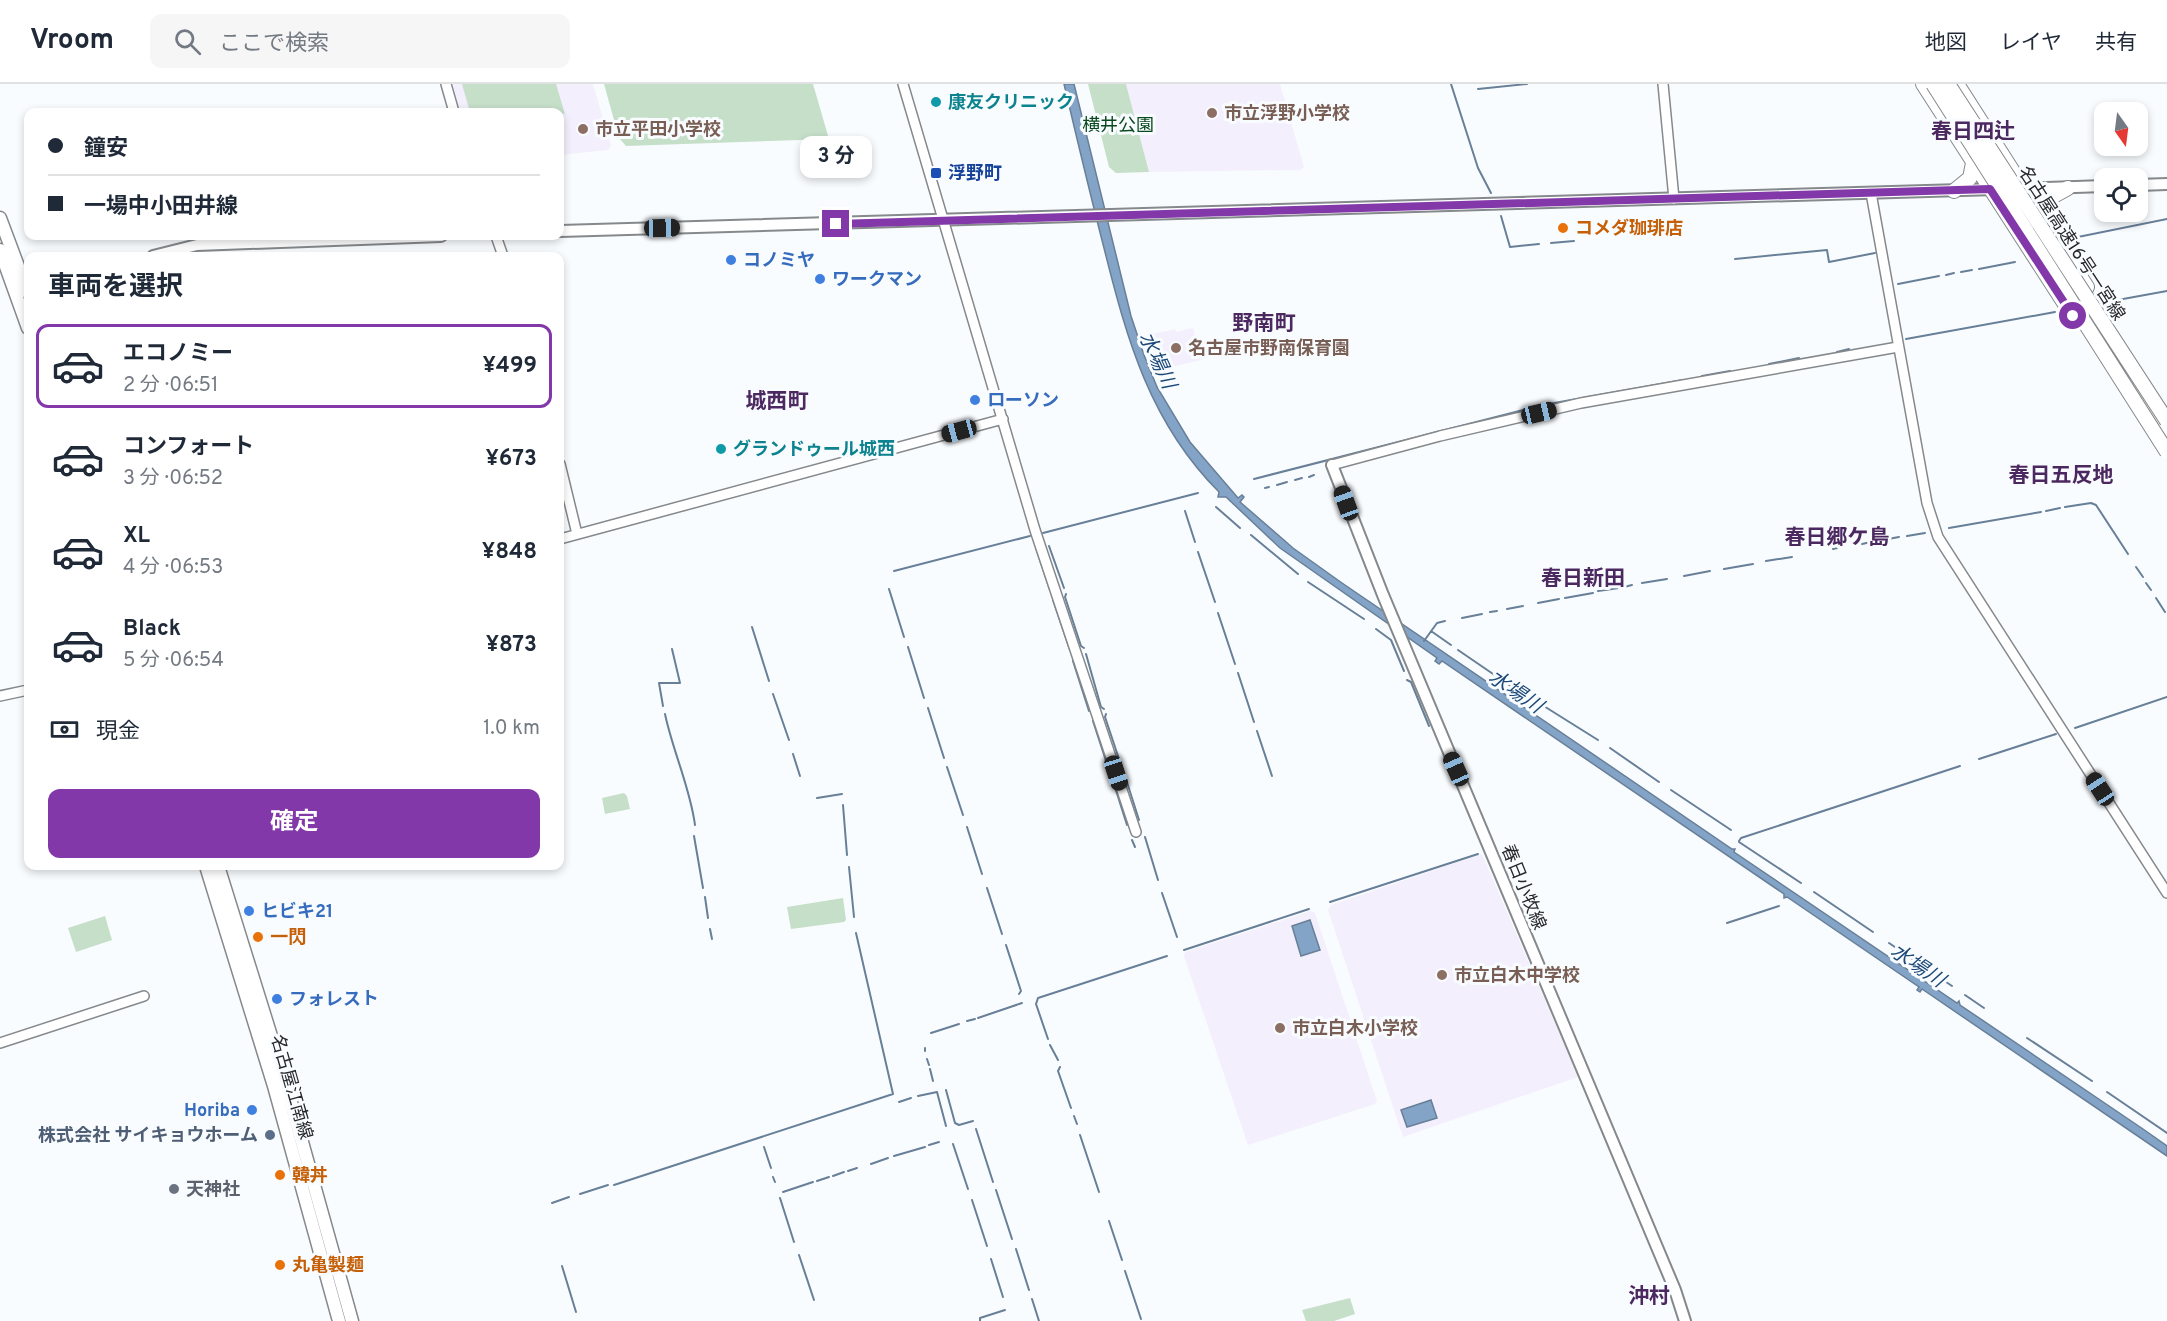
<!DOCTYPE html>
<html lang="ja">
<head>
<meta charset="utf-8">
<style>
	:root { --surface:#fff; --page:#f6f6f7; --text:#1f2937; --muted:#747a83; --line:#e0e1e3; --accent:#8338a9 }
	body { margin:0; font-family:Overpass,"Noto Sans JP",sans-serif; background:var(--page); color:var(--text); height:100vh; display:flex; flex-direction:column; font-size:22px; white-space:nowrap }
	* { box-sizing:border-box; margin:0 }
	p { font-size:20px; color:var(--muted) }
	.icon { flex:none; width:33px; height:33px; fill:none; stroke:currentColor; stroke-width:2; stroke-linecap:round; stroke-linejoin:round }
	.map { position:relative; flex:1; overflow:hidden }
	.sheet { position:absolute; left:24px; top:168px; width:540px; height:618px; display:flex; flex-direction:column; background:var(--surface); border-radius:12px; box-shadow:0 3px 9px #0003 }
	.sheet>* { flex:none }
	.guide { position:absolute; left:24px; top:24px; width:540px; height:132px; border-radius:12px; box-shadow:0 3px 9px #0003; display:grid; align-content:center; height:132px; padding:0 24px; background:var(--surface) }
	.needle { width:39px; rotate:166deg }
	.fabs { position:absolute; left:2094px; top:18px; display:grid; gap:12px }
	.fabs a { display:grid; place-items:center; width:54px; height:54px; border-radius:12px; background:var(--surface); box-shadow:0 3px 9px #0003; font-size:30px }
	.end { position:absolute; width:27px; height:27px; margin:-14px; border:8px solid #8338a9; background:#fff; box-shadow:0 0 0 3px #fff }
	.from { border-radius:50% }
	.bubble { position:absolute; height:42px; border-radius:12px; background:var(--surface); box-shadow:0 3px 9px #0003; font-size:20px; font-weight:700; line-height:42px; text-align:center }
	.car { position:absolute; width:18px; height:36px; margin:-18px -9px; border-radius:8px; box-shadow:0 0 4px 2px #0007; background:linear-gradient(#222 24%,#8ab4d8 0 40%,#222 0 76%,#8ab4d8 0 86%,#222 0) }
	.guide b { display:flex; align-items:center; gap:21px; height:57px; font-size:22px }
	.guide b+b { border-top:2px solid var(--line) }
	.guide i { width:15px; height:15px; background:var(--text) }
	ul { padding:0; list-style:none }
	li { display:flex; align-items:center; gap:18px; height:84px; margin:0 12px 9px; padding:0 12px; border:3px solid transparent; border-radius:12px }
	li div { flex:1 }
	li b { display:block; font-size:22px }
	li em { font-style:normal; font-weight:700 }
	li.selected { border-color:var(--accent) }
	li>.icon { width:54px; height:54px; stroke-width:1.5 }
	h2 { padding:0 24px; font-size:27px; line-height:72px }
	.pay { display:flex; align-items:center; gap:15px; height:66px; padding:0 24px; font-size:22px }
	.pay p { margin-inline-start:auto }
	.cta { display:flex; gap:12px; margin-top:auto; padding:12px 24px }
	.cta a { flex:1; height:69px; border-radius:12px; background:var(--accent); color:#fff; font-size:24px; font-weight:700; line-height:69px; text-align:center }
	header { display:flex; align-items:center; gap:36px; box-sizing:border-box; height:84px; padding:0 30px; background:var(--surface); border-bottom:2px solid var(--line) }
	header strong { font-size:28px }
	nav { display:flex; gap:33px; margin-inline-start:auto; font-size:21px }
	.search { width:420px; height:54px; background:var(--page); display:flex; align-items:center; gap:15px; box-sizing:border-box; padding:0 21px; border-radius:12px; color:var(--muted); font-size:22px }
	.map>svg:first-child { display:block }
	.education { fill:#f3effc }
	.green { fill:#c6dfc9 }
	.water { fill:#84a4c7; stroke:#687f98; stroke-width:1.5 }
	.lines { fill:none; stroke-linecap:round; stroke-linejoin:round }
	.stream { stroke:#687f98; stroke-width:2 }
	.tertiary-casing { stroke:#85898c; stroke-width:12 }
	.secondary-casing { stroke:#85898c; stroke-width:14 }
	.primary-casing { stroke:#85898c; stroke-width:15 }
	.trunk-casing { stroke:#85898c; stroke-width:16 }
	.motorway-casing { stroke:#85898c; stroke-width:16 }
	.tertiary { stroke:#fff; stroke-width:9 }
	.secondary { stroke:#fff; stroke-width:10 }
	.primary { stroke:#fff; stroke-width:12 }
	.trunk { stroke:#fff; stroke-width:14 }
	.motorway { stroke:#fff; stroke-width:14 }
	.motorway-bridge-casing { stroke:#85898c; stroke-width:16; stroke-linecap:butt }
	.motorway-bridge { stroke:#fff; stroke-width:14 }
	.route { stroke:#8338a9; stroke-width:8 }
	.culture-dot { fill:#0f9aa8; stroke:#f9fcff; stroke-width:2 }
	.education-dot { fill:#8d6e63; stroke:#f9fcff; stroke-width:2 }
	.transit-dot { fill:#1a4fb4; stroke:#f9fcff; stroke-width:2 }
	.food-dot { fill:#e8710a; stroke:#f9fcff; stroke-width:2 }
	.shop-dot { fill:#3f7fe0; stroke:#f9fcff; stroke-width:2 }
	.service-dot { fill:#5c6f8a; stroke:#f9fcff; stroke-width:2 }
	.worship-dot { fill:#6b7280; stroke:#f9fcff; stroke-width:2 }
	.labels { text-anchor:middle; stroke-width:6; stroke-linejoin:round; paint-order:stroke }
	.culture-label { font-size:18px; font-weight:bold; fill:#0d838f; stroke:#f9fcff; text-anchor:start }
	.education-label { font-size:18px; font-weight:bold; fill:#785e54; stroke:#f9fcff; text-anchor:start }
	.park-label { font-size:18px; fill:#0a491f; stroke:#f9fcff }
	.transit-label { font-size:18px; font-weight:bold; fill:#164399; stroke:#f9fcff; text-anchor:start }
	.food-label { font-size:18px; font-weight:bold; fill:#c56008; stroke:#f9fcff; text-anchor:start }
	.street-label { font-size:18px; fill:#272829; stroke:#f9fcff }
	.shop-label { font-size:18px; font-weight:bold; fill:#366cbe; stroke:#f9fcff; text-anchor:start }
	.service-label { font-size:18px; font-weight:bold; fill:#4e5e75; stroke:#f9fcff; text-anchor:end }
	.worship-label { font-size:18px; font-weight:bold; fill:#5b616d; stroke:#f9fcff; text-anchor:start }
	.water-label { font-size:20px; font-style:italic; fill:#1c4978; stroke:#f9fcff }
	.quarter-label { font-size:21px; font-weight:bold; fill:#4c2860; stroke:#f9fcff }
</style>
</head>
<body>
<header>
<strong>Vroom</strong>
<div class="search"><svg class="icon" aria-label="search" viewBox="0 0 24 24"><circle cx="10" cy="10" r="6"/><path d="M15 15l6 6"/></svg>ここで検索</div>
<nav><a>地図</a><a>レイヤ</a><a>共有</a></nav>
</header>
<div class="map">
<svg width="2167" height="1237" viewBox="0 0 2167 1237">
	<rect width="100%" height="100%" fill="#f9fcff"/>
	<!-- education -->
	<path class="education" d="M453,0H593L611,62L608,66L560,71V28H460Z
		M1126,0H1280L1304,83L1300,86L1149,88Z
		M1193,244L1201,276L1163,285L1149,251L1175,245L1176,248Z
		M1482,770L1578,993L1403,1053L1328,826L1331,821Z
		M1311,827L1315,829L1377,1017L1375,1020L1248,1061L1184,872L1185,868Z"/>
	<!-- green -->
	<path class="green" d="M462,0H556L565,30L470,28Z
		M604,0H813L829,55L626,62L619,54Z
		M1088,0H1126L1149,88L1116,89L1109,83Z
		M624,709L627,712L630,725L605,730L602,714Z
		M843,814L846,836L844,838L791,845L787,823Z
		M105,832L112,856L76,868L68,844Z
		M1350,1214L1355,1230L1334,1237H1306L1302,1226Z"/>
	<!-- water -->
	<path class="water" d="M1064,0H1074L1131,232L1144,271L1157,303L1190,358L1238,414L1242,411L1244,413L1240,418L1293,464L1342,499L1732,765H1735L1734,768L1957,919L1959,917L1960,921L2143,1045L2167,1062V1072L1922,905L1920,908L1917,906L1919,903L1787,813L1784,814V810L1442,577L1439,580L1435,577L1437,574L1280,464L1226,413H1218L1219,408C1150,339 1127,256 1104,164C1090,110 1077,55 1064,0Z
		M1310,836L1320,866L1301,872L1292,842Z
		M1431,1016L1437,1034L1407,1043L1401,1026Z"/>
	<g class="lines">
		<!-- stream -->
		<path class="stream" d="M1451,0L1478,84L1491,109
			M1478,5L1527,0
			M1501,132L1510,163L1539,160
			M2073,154L2167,135
			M1551,159L1574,157
			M1735,175L1827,166L1829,178L1875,169
			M1979,185L2015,178
			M1961,188L1972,186
			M1946,191L1954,189
			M1898,200L1939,192
			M2112,217L2167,207
			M1906,255L2055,228
			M1837,268L1849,265
			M1769,280L1799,274
			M1702,292L1730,287
			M1309,393L1314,391
			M1254,395L1543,321L1683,296
			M1295,396L1302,394
			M1277,401L1287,398
			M1265,404L1269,403
			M1216,423L1240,444
			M2065,423L2091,419L2096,421L2128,470
			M1185,427L1195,458
			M2046,427L2060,424
			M1949,444L2041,428
			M1043,449L1198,409
			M1251,451L1298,490
			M1907,452L1925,449
			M1888,455L1899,453
			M1876,457H1880
			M1862,460L1871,458
			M1049,462L1064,504
			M1036,464L1050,506
			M1833,465L1837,464
			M1198,468L1215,518
			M1766,477L1792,473
			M2136,483L2143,493
			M1724,485L1753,480
			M894,487L1030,452
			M1684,492L1710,487
			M1308,498L1364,535
			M1642,499L1667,495
			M2146,499L2151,506
			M1624,503L1632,501
			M889,505L904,553
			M1598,507L1619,504
			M1066,510L1065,513L1081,562L1084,564
			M1565,514L1593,509
			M2156,514L2165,528
			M1053,516L1070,566
			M1538,519L1559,515
			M1507,525L1523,522
			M1490,528L1497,527
			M1218,529L1235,580
			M1462,534L1482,530
			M752,543L769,597
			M1376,545L1391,556L1404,587
			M1431,547L1451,561
			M1424,557L1437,539L1445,537
			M908,563L924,614
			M1458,566L1515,605
			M1086,570L1101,623L1104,625
			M1073,577L1089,627
			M1238,589L1254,638
			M1407,596L1411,598L1429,642
			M773,610L789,656
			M1531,614L1598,656
			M663,622L659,599H680L672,565
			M928,624L944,674
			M665,630C673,668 690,703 695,741
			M1106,630L1105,633L1121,681
			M1093,637L1109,686
			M2075,644L2167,613
			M1257,647L1272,692
			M1610,664L1659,698
			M793,670L800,692
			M1979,675L2056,650
			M947,683L963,731
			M1125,692L1139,736
			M1113,697L1127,741
			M1671,706L1731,746
			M817,714L842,710
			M843,721L847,771
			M967,743L982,790
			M694,752L703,804
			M1145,753L1158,796
			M1132,756L1135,763
			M1739,757L1741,754L1960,682
			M1739,758L1801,799
			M849,783L854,833
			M987,804L1002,850
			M1814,808L1873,848
			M1162,809L1177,853
			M705,813L708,834
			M1330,818L1478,770
			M1727,839L1779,822
			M710,845L712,855
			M1889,859L1952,902
			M1006,861L1021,907L1019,910
			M1184,866L1309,825
			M1965,911L1984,924
			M978,934L1022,919
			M967,937L975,935
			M931,949L959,940
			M2027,954L2092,997
			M1048,955L1036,920L1038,914L1167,872
			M1050,961L1058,976
			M925,964V967
			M927,975L929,981
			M1060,983L1058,987L1071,1024
			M930,985L933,997
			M946,1006L955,1039L959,1041L973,1037
			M2107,1008L2167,1049
			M918,1012L937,1008L946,1042
			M899,1018L911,1014
			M1074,1032L1077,1040
			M976,1045L993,1098
			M1080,1051L1099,1108
			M953,1060L968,1105
			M929,1061L939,1058
			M764,1063L771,1084
			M894,1072L925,1063
			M871,1080L888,1074
			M848,1087L857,1084
			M833,1092L844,1088
			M773,1093L775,1098
			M817,1097L829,1093
			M614,1101L893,1010L856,849
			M996,1106L1012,1155
			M783,1108L813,1098
			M580,1110L608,1101
			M780,1114L794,1158
			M972,1116L987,1162
			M552,1119L569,1113
			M1109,1137L1122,1176
			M1016,1165L1029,1206
			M799,1171L814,1216
			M991,1175L1003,1213
			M562,1182L576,1228
			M1125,1187L1141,1235
			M1032,1215L1039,1237
			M980,1237V1234L1005,1226"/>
		<!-- tertiary casing -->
		<g class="tertiary-casing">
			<path id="tertiary" d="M446,0L454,28
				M903,0L1035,446L1136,748
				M1663,0L1674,115
				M1871,109L1927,419L1938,453L2167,809
				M496,152L503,172
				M560,380L577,450
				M1332,381L1440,352L1581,319L1898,263
				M560,455L1003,335
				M0,612L28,606
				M0,959L144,912"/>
		</g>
		<!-- secondary casing -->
		<g class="secondary-casing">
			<path id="secondary" d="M2138,101L2167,100
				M2020,105L2104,102
				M560,147L1996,105
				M153,172L197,161L441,152
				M1332,381L1383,511L1675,1206L1685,1237"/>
		</g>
		<!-- primary casing -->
		<g class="primary-casing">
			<path id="primary" d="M0,134L28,209
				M0,166L28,244
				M206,782L274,1002L339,1237
				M218,782L285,997L352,1237"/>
		</g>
		<!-- trunk casing -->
		<g class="trunk-casing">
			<path id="trunk" d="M1923,0L2070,228
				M1957,0L2087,203
				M1954,107L1970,94L1973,79
				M2041,128L2048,115L2068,104"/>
		</g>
		<!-- motorway casing -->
		<g class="motorway-casing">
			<path id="motorway" d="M2133,288L2137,304L2167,351"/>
		</g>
		<!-- tertiary -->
		<use href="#tertiary" class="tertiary"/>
		<!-- secondary -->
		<use href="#secondary" class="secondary"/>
		<!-- primary -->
		<use href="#primary" class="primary"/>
		<!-- trunk -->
		<use href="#trunk" class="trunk"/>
		<!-- motorway -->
		<use href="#motorway" class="motorway"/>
		<!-- motorway-bridge casing -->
		<g class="motorway-bridge-casing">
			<path id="motorway-bridge" d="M1933,0L2167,368
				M1948,0L2167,337"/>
		</g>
		<!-- motorway-bridge -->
		<use href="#motorway-bridge" class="motorway-bridge"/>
	</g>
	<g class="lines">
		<!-- route -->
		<path class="route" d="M836,140L1990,105L2073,232"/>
	</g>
	<!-- markers -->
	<g class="culture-dot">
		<circle cx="936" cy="18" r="6"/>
		<circle cx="721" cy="365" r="6"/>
	</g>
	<g class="education-dot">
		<circle cx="1212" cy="29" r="6"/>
		<circle cx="583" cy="45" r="6"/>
		<circle cx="1176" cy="264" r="6"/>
		<circle cx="1442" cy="891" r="6"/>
		<circle cx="1280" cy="944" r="6"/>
	</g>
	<rect class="transit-dot" x="930" y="83" width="12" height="12" rx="3"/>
	<g class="food-dot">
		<circle cx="1563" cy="144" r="6"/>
		<circle cx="258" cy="853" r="6"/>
		<circle cx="280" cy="1091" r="6"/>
		<circle cx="280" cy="1181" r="6"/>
	</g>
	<g class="shop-dot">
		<circle cx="731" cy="176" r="6"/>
		<circle cx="820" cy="195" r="6"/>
		<circle cx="975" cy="316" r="6"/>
		<circle cx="249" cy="827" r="6"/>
		<circle cx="277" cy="915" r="6"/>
		<circle cx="252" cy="1026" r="6"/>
	</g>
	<circle class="service-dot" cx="270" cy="1051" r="6"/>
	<circle class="worship-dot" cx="174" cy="1105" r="6"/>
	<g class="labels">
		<!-- culture labels -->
		<g class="culture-label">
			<text x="948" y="24">康友クリニック</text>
			<text x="733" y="371">グランドゥール城西</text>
		</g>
		<!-- education labels -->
		<g class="education-label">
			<text x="1224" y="35">市立浮野小学校</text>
			<text x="595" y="51">市立平田小学校</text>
			<text x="1188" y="270">名古屋市野南保育園</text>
			<text x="1454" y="897">市立白木中学校</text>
			<text x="1292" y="950">市立白木小学校</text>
		</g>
		<!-- park labels -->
		<g class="park-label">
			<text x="1118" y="47">横井公園</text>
		</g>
		<!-- transit labels -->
		<g class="transit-label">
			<text x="948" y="95">浮野町</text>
		</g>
		<!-- food labels -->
		<g class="food-label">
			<text x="1575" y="150">コメダ珈琲店</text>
			<text x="270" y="859">一閃</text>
			<text x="292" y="1097">韓丼</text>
			<text x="292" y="1187">丸亀製麺</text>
		</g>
		<!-- street labels -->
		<g class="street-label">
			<text transform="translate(2072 159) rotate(57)" y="6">名古屋高速16号一宮線</text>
			<text transform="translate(1524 803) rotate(68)" y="6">春日小牧線</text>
			<text transform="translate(292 1003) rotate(74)" y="6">名古屋江南線</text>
		</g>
		<!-- shop labels -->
		<g class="shop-label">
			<text x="743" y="182">コノミヤ</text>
			<text x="832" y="201">ワークマン</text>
			<text x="987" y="322">ローソン</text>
			<text x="261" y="833">ヒビキ21</text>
			<text x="289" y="921">フォレスト</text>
			<text x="240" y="1032" text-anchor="end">Horiba</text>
		</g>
		<!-- service labels -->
		<g class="service-label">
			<text x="258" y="1057">株式会社 サイキョウホーム</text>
		</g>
		<!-- worship labels -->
		<g class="worship-label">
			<text x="186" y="1111">天神社</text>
		</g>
		<!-- water labels -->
		<g class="water-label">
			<text transform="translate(1158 276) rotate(65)" y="7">水場川</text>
			<text transform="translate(1516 607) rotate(34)" y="7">水場川</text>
			<text transform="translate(1918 881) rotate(34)" y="7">水場川</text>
		</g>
		<!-- quarter labels -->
		<g class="quarter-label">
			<text x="1973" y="54">春日四辻</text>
			<text x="1264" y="246">野南町</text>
			<text x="777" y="324">城西町</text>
			<text x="2061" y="398">春日五反地</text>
			<text x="1837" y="460">春日郷ケ島</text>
			<text x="1583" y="501">春日新田</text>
			<text x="1649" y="1219">沖村</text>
		</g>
	</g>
</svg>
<div class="fabs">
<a><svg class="needle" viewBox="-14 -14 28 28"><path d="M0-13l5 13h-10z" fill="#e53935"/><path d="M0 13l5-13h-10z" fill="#747a83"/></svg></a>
<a><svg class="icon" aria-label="locate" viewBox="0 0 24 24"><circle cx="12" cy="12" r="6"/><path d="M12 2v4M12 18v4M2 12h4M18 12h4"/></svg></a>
</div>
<i class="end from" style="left:2073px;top:232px"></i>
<i class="end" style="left:836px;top:140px"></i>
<div class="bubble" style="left:800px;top:52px;width:72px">3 分</div>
<i class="car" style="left:662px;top:144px;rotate:89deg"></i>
<i class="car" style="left:1539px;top:329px;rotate:77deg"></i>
<i class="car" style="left:959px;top:347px;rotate:255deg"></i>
<i class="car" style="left:1346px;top:419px;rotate:340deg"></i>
<i class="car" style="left:1456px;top:685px;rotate:336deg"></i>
<i class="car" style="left:1116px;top:689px;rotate:162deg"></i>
<i class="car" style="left:2100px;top:705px;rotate:327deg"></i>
<div class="guide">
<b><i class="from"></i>鐘安</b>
<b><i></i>一場中小田井線</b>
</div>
<section class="sheet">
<h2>車両を選択</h2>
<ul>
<li class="selected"><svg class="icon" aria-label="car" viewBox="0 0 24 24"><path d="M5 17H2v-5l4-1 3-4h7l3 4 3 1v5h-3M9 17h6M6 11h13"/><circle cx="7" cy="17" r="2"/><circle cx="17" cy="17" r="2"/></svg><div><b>エコノミー</b><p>2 分 · 06:51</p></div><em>¥499</em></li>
<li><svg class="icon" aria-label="car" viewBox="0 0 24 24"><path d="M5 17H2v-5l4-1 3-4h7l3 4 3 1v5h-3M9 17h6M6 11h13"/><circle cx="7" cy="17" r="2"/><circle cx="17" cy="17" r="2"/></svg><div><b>コンフォート</b><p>3 分 · 06:52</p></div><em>¥673</em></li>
<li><svg class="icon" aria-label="car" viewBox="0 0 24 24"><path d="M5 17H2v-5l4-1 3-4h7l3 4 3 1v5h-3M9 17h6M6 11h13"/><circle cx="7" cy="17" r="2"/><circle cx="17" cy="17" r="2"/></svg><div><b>XL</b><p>4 分 · 06:53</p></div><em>¥848</em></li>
<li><svg class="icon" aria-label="car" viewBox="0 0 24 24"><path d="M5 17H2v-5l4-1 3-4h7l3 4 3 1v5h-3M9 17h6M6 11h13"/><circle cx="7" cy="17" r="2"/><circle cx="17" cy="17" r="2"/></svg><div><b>Black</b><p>5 分 · 06:54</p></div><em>¥873</em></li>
</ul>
<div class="pay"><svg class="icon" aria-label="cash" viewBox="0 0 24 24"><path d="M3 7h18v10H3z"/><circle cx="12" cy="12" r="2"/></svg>現金<p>1.0 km</p></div>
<div class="cta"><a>確定</a></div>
</section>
</div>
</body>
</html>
